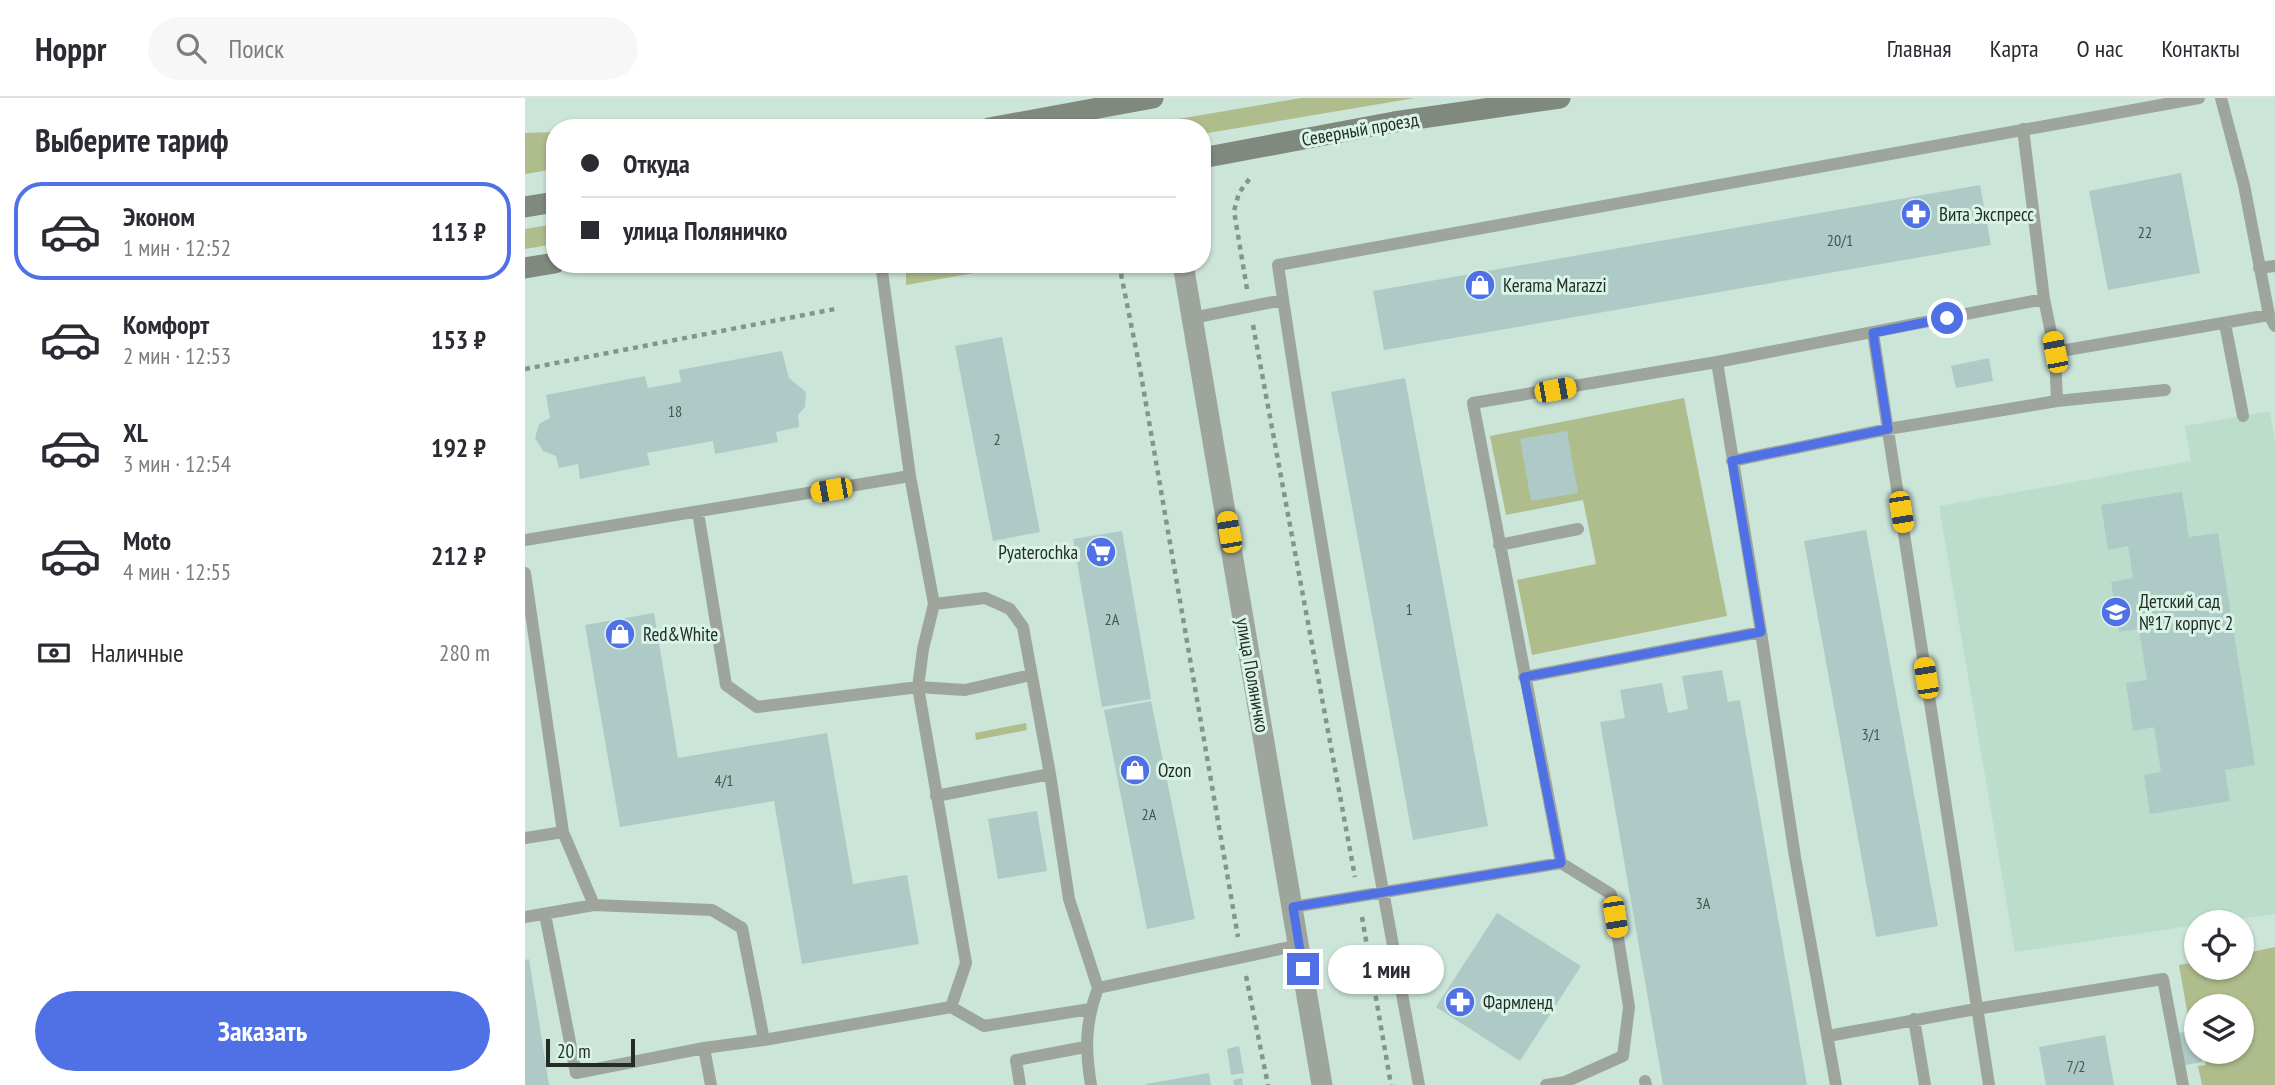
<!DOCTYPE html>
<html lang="ru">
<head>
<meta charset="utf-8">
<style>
	:root { --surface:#fff; --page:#f7f7f7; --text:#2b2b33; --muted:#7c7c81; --line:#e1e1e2; --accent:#4f71e5 }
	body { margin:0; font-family:"PT Sans Narrow",sans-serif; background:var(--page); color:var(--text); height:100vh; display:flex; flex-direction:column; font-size:26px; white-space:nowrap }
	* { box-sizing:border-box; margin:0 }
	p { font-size:23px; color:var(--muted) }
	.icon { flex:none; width:38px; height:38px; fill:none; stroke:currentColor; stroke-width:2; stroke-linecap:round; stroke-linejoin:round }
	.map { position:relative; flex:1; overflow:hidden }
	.panel { display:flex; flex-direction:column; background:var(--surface); width:525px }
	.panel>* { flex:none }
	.banner { position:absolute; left:21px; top:21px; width:665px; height:154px; border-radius:28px; box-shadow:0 2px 5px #0004; display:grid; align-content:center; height:154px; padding:0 35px; background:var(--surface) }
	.fabs { position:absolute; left:1659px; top:812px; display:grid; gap:14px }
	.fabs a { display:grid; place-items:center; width:70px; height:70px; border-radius:50%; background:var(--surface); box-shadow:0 2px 5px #0004; font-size:35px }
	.scale { position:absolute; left:21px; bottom:18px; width:89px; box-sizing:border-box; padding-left:7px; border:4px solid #232d28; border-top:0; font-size:19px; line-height:24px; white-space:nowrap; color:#232d28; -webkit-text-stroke:5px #d9f3e6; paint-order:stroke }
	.end { position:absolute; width:32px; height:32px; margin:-16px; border:9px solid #4f71e5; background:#fff; box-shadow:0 0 0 4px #fff }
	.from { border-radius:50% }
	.bubble { position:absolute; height:49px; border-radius:24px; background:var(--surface); box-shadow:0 2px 5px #0004; font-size:23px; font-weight:700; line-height:49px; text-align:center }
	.car { position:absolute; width:21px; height:42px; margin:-21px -10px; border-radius:9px; box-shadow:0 0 5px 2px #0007; background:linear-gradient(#f5c518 24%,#345 0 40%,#f5c518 0 76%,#345 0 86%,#f5c518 0) }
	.banner b { display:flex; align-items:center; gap:24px; height:66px; font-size:26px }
	.banner b+b { border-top:2px solid var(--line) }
	.banner i { width:18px; height:18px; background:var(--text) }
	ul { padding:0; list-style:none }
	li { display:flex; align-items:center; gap:21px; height:98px; margin:0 14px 10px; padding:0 21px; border:4px solid transparent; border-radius:28px }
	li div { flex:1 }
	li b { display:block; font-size:26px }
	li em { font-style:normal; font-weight:700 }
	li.on { border-color:var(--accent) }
	li>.icon { width:63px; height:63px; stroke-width:1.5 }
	h2 { padding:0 35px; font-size:32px; line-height:84px }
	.pay { display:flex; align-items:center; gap:18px; height:77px; padding:0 35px; font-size:26px }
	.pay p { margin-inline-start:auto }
	.primary-button { display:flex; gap:14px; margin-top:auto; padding:14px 35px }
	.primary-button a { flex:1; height:80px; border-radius:42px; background:var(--accent); color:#fff; font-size:28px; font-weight:700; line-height:80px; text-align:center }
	header { display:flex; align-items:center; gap:42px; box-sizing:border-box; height:98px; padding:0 35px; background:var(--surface); border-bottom:2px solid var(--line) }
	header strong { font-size:33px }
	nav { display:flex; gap:38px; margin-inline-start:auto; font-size:24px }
	.search { width:490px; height:63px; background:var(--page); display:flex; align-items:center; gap:18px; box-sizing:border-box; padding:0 24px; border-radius:38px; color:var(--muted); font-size:26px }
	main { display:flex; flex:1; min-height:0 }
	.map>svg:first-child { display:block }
	.built { fill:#bcddcc }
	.green { fill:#afbd8d }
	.building { fill:#aecac6 }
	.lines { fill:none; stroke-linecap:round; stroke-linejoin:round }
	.path { stroke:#82948b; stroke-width:4.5; stroke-dasharray:5 5; stroke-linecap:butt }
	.lane { stroke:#9ea59d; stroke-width:12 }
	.street { stroke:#9ea59d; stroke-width:21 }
	.secondary { stroke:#7f897e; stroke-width:21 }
	.route { stroke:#4f71e5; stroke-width:9 }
	.labels { text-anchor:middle; stroke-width:6; stroke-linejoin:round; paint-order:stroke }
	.number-label { font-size:16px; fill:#465450 }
	.street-label { font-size:19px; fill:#232d28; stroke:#d9f3e6 }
	.poi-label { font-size:19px; fill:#232d28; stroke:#d9f3e6; text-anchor:start }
</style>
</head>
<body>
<header>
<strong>Hoppr</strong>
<div class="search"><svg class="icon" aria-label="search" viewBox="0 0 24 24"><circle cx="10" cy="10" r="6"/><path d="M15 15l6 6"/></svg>Поиск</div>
<nav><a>Главная</a><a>Карта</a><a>О нас</a><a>Контакты</a></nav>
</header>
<main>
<section class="panel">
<h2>Выберите тариф</h2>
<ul>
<li class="on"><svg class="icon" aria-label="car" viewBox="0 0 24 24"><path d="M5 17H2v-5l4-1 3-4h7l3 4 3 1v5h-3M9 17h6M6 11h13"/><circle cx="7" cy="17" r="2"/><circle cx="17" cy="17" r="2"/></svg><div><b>Эконом</b><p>1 мин · 12:52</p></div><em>113 ₽</em></li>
<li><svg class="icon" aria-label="car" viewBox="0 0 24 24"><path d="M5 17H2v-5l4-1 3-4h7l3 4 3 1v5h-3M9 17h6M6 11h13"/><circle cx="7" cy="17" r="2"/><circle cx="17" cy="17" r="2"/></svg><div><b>Комфорт</b><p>2 мин · 12:53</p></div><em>153 ₽</em></li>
<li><svg class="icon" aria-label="car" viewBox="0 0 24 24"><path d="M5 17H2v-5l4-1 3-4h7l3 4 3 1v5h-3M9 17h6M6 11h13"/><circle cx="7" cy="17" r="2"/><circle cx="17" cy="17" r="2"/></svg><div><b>XL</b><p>3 мин · 12:54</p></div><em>192 ₽</em></li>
<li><svg class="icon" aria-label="car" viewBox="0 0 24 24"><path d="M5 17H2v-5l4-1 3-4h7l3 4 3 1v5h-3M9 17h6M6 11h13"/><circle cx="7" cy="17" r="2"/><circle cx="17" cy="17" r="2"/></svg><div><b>Moto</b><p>4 мин · 12:55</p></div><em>212 ₽</em></li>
</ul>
<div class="pay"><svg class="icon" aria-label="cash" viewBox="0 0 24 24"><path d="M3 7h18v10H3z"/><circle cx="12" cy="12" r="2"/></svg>Наличные<p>280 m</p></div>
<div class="primary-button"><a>Заказать</a></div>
</section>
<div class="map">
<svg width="1750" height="987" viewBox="0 0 1750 987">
	<rect width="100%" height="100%" fill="#cce5d9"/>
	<!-- built -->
	<path class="built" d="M1745,313L1750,345V816L1693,824H1671V827L1490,854L1414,408L1666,363L1660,328Z"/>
	<!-- green -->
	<path class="green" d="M776,0H890L677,36V30H600Z
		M30,34V71L0,76V35Z
		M30,126V146L0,151V131Z
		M381,166H482L483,169L381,187Z
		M1159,300L1202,518L1007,557L992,482L1071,466L1058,402L981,417L965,338Z
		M501,625L502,632L451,642L450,635Z
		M1750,849V987H1677L1673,968L1681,967L1678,954H1717V908H1671V929L1665,930L1654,867L1671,864V870H1717V856Z"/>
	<!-- building -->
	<path class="building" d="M1656,75L1675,175L1583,192L1564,93Z
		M1455,87L1466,147L859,252L848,193Z
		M477,239L515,434L468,443L430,248Z
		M257,253L264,280L281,294L280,309L273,317L274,329L251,334L253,344L190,356L188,343L122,355L125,367L55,381L53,366L34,370L31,358L18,353L10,340L14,326L25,320L21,297L120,278L123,290L156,284L154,272Z
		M1464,260L1468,283L1431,290L1426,268Z
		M880,280L963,728L888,742L806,294Z
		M1042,333L1053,395L1006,403L995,341Z
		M1657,394L1664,439L1693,435L1730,667L1700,672L1705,703L1625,716L1619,677L1636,674L1629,629L1608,633L1601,585L1622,582L1614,531L1594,534L1586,484L1608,480L1603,448L1583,452L1576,407Z
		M1341,432L1413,828L1351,839L1279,443Z
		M597,433L626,601L577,609L548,441Z
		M129,515L153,660L302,635L328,786L382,777L394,846L277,866L249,703L95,729L60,527Z
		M1197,572L1203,604L1215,602L1282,987H1138L1075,624L1100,620L1095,592L1137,585L1143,615L1163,611L1157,578Z
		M626,603L670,821L622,831L579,612Z
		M512,713L522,773L473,781L463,721Z
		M972,815L1056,868L995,963L911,909Z
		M4,861L24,987H0V862Z
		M1671,932V954H1675L1677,964L1660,967L1653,935Z
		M1580,937L1589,987H1521L1514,949Z
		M714,948L719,975L706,977L702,951Z
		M684,975L686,987H621V986Z
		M717,980L718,987H709L708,982Z"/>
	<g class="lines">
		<!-- path -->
		<path class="path" d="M594,166L615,271L713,839
			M722,191L709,113L714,95L725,80
			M728,227L830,779
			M0,271L310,211
			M837,819L866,987
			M721,878L743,987"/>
		<!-- lane -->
		<path class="lane" d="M1696,0L1719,87L1744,217L1750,228
			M1498,31L1519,201L1530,254L1532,303
			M1734,170L1750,168
			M667,220L758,202
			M1700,226L1718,318
			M1348,235L1464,987
			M1530,254L1744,217
			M1192,264L1236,534L1270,759L1311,987
			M1207,363L1363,331L1532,303L1640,292
			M385,378L409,506L460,500L485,511L498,529L525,676L411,698
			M173,414L201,587L232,609L393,589L440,592L506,577
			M0,442L385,378L356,166
			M974,447L1053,431
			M0,475L38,734L69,807L187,812L217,830L239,942L426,909L459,928L565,911
			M409,506L398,551L393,589L441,865L426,909
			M999,579L1236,534
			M525,676L544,801L573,890L774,847
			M0,740L38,734
			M1036,765L948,305L1192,264L1519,201
			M768,809L1036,765L1086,796L1104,909L1098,958L1040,984L1021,987
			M20,816L51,975L179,950L186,987
			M0,819L69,807
			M1389,921L1400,987
			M1303,938L1451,911L1638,881L1658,987
			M179,950L239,942
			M1120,983L1121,987
			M495,987L491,962L560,949
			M566,987C560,951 560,925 573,890
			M894,987C843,715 793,441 753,167L1674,0"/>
		<!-- street -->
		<path class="street" d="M658,166L797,987"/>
		<!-- secondary -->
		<path class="secondary" d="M464,30L628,0
			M677,60L869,24L1035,0
			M0,109L30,104
			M0,170L30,165"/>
	</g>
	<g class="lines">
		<!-- route -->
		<path class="route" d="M778,871L768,809L1036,765L999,579L1236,534L1207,363L1363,331L1348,235L1422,220"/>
	</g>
	<!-- icons -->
	<defs>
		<g id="pharmacy-disc" transform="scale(1.575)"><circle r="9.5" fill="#4f71e5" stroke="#d9f3e6"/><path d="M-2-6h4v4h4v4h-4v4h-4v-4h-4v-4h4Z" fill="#fff"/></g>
		<g id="shop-disc" transform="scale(1.575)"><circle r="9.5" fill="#4f71e5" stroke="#d9f3e6"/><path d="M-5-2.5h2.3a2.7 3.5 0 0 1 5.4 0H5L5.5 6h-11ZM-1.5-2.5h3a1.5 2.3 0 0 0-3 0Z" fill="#fff"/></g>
		<g id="supermarket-disc" transform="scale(1.575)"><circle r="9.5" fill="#4f71e5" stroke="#d9f3e6"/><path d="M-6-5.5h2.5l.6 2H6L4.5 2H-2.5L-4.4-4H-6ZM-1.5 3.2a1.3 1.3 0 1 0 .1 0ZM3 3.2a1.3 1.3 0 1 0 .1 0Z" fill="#fff"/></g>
		<g id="school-disc" transform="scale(1.575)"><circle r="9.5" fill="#4f71e5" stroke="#d9f3e6"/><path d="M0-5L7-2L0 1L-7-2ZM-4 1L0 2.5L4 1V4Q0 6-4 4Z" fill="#fff"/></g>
	</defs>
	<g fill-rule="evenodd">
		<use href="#pharmacy-disc" x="1391" y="116"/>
		<use href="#shop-disc" x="955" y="187"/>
		<use href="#supermarket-disc" x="576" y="454"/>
		<use href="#school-disc" x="1591" y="514"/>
		<use href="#shop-disc" x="95" y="536"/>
		<use href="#shop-disc" x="610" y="672"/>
		<use href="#pharmacy-disc" x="935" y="904"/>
	</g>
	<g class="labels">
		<!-- number labels -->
		<g class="number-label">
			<text x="1620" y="140">22</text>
			<text x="1315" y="148">20/1</text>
			<text x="150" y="319">18</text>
			<text x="472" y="347">2</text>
			<text x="884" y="517">1</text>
			<text x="587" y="527">2А</text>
			<text x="1346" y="642">3/1</text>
			<text x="199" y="688">4/1</text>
			<text x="624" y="722">2А</text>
			<text x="1178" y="811">3А</text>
			<text x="1551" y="974">7/2</text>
		</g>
		<!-- street labels -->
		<g class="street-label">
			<text transform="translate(835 31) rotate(-10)" y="7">Северный проезд</text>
			<text transform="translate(728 577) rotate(80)" y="7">улица Поляничко</text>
		</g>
		<!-- poi labels -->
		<g class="poi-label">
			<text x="1414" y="123">Вита Экспресс</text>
			<text x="978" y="194">Kerama Marazzi</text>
			<text x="553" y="461" text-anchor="end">Pyaterochka</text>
			<text x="1614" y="510">Детский сад<tspan x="1614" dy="22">№17 корпус 2</tspan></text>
			<text x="118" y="543">Red&amp;White</text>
			<text x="633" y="679">Ozon</text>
			<text x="958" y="911">Фармленд</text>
		</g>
	</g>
</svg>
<div class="fabs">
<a><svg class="icon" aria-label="locate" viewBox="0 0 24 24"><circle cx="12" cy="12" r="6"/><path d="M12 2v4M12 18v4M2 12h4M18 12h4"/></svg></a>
<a><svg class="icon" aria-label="layers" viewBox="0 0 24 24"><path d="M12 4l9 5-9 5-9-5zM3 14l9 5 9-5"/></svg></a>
</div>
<div class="scale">20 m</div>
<i class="end from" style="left:1422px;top:220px"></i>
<i class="end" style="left:778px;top:871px"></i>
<div class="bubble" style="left:803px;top:847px;width:116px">1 мин</div>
<i class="car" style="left:1530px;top:254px;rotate:349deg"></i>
<i class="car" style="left:1030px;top:292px;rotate:80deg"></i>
<i class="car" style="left:306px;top:392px;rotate:260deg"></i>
<i class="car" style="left:1376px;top:414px;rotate:171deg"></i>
<i class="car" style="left:704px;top:434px;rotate:350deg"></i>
<i class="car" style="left:1401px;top:580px;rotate:351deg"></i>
<i class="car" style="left:1090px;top:819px;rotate:171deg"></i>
<div class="banner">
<b><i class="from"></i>Откуда</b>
<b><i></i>улица Поляничко</b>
</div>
</div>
</main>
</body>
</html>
